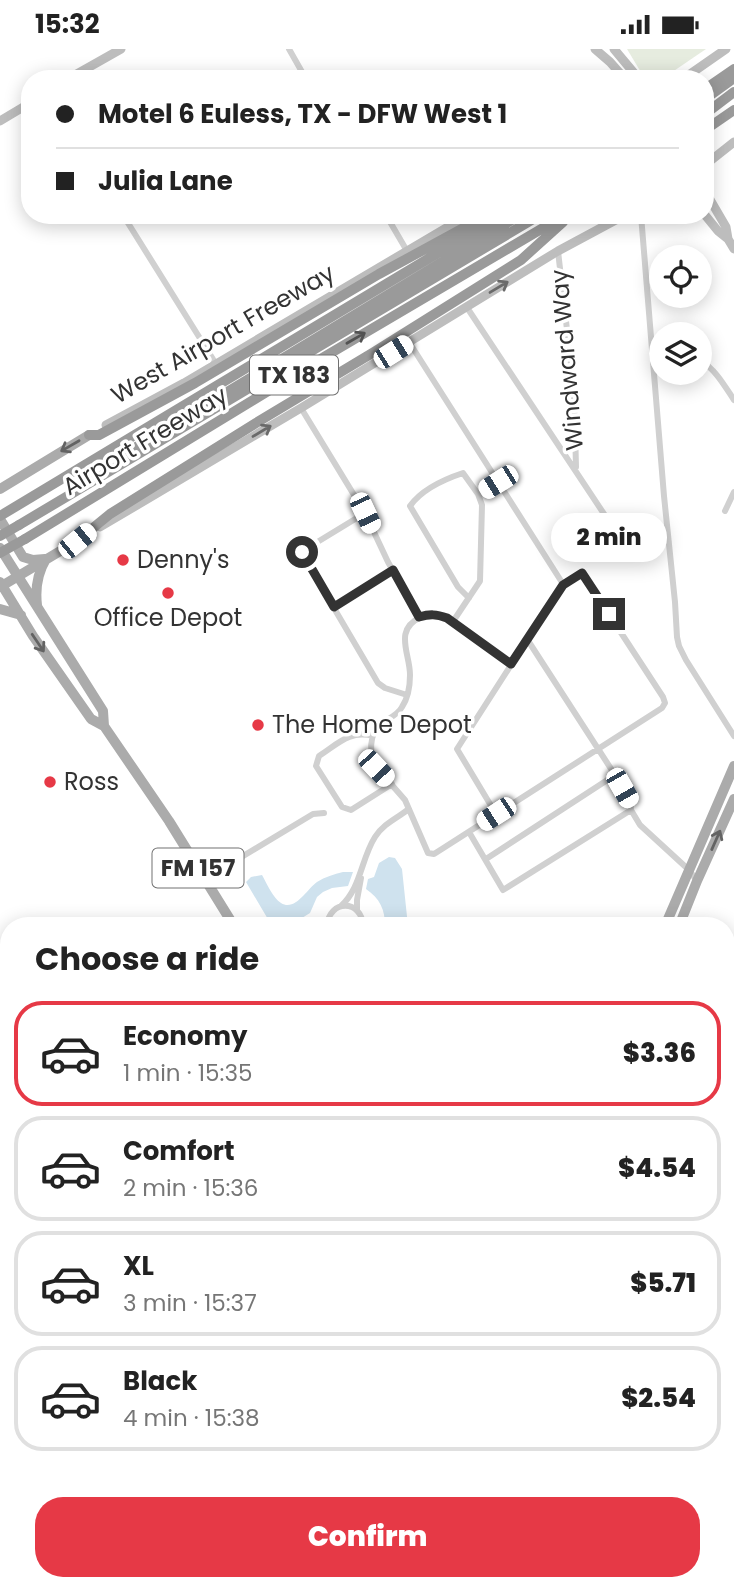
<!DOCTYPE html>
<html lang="en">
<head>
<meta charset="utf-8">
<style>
	:root { --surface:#fff; --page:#f6f6f6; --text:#222; --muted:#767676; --line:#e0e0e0; --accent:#e63946 }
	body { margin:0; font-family:Poppins,sans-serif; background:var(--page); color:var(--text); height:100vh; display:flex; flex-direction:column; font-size:26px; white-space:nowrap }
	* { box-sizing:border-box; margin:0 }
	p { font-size:23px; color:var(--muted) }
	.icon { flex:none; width:38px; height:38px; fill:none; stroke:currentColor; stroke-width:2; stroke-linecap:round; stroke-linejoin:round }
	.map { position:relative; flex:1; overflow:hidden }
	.panel { position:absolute; left:0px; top:868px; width:735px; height:674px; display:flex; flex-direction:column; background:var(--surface); border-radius:28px 28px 0 0; box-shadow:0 4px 18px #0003 }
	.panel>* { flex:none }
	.hud { position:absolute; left:21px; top:21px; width:693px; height:154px; border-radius:28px; box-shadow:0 4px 18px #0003; display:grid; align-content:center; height:154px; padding:0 35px; background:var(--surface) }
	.tools { position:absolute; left:649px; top:196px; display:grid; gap:14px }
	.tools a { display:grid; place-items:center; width:63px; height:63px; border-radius:50%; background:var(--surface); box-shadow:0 4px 18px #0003; font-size:35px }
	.end { position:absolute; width:32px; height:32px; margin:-16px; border:9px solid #333; background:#fff; box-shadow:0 0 0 4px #fff }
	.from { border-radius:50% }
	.bubble { position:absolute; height:49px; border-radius:24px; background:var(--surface); box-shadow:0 4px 18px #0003; font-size:23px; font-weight:800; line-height:49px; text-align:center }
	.car { position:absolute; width:21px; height:42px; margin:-21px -10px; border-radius:9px; box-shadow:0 0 5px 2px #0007; background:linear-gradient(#fff 24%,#345 0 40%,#fff 0 76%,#345 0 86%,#fff 0) }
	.hud b { display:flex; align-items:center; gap:24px; height:66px; font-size:26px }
	.hud b+b { border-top:2px solid var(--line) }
	.hud i { width:18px; height:18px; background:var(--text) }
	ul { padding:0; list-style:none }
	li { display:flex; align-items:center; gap:21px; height:105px; margin:0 14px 10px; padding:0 21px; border:4px solid var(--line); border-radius:28px }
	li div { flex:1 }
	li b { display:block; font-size:26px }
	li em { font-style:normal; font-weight:800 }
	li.on { border-color:var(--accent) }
	li>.icon { width:63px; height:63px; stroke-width:1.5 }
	h2 { padding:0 35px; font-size:32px; line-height:84px }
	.button { display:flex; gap:14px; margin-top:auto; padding:14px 35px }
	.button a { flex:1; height:80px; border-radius:28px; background:var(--accent); color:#fff; font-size:28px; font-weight:800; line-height:80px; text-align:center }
	.status { display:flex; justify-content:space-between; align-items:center; height:49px; padding:0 35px; background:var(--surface); direction:ltr }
	.status svg { height:19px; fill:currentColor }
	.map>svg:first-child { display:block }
	.green { fill:#e6ecdf }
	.water { fill:#cfe2ee }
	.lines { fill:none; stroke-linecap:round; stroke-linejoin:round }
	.street { stroke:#d0d0d0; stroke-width:6 }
	.secondary { stroke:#bdbdbd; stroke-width:9 }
	.primary { stroke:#ababab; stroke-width:10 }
	.highway { stroke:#9a9a9a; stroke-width:10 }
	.highway-bridge { stroke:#9a9a9a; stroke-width:10 }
	.oneway { stroke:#6a6a6a }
	.oneway2 { stroke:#525252 }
	.oneway3 { stroke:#636363 }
	.route { stroke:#333; stroke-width:9 }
	.poi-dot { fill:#e63946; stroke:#fff; stroke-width:2.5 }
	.labels { text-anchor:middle; stroke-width:7; stroke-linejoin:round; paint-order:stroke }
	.shield { fill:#fff; stroke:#707070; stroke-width:2 }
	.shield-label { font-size:23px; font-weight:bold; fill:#333 }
	.street-label { font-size:24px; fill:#333; stroke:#fff }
	.poi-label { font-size:24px; fill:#333; stroke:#fff; text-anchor:start }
</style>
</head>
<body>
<div class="status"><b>15:32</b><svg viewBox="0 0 49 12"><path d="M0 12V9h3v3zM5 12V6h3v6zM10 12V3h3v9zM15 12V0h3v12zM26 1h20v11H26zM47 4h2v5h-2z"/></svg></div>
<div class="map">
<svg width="734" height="1541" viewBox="0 0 734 1541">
	<rect width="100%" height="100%" fill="#fff"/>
	<!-- green -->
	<path class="green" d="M627,0H706L662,30H645Z"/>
	<!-- water -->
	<path class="water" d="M389,808L395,809L402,820L408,877H385C385,860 380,850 366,840L368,830L374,828L379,814Z
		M343,823H353L348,837L332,839L323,843L317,848L310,864L289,877H272L246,833L251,828L262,826C267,835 273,849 281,854C295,863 307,840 317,833C325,828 334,825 343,823Z"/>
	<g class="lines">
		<!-- street -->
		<path class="street" d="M289,0L306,30
			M123,166L216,315
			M386,166L407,202
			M641,166L664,447L675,553L677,588L679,597L686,611L734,687
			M558,202L574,342L576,418
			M466,257L612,477C627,493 647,492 668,493
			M409,293L563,535L457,700L496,765
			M700,311C716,321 724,336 734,351
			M301,359L365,464L388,513L419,568
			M478,445L498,433
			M725,462L734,443
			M365,464L301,503L378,634L385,639L407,646
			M334,558L393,521
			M452,574L480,532L482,456L478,445L463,424C445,430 422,440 410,457L458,538L469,549
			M527,590L615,726L630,752L631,761L640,776L689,821L697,832
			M511,615L447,570C438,565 430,563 421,568C393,581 410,604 410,626C410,636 408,649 402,658C398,666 389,669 382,674C368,685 369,705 377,719L405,751L428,804L434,805L445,798L662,659L665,654L663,648L582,524L563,535
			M373,687C349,681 338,695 319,707L316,717L342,758L351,761L392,735
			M469,783L503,841L631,761
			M486,810L615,726
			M205,830L313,765L324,764
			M341,857C361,839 361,810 375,788C383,775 397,769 409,760
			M357,861V851L361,829
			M327,877C329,850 362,850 363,877
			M0,979L9,994
			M0,1140L9,1155
			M0,1288L9,1301
			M0,1381L9,1375
			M0,1484L9,1479"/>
		<!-- secondary -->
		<path class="secondary" d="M595,0L610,13L625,30
			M614,0L639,30
			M68,30L121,0
			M683,30L726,0
			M0,72L30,54
			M705,116L734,93
			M705,142L726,178L728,190
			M705,166L718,182L728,190L734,200
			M106,376L184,334L468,166
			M100,478L301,359L558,202L625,166
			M0,1189L9,1184
			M726,1225L734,1237
			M726,1313L734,1308"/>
		<!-- primary -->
		<path class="primary" d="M0,440L89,386
			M0,470L23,508L33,511L45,510
			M0,499L103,662L104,677
			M0,533L33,587L91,670L104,677L169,772L234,877
			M0,538L77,492
			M37,556C35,539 37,525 46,510
			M0,560L21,566
			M665,877L734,717
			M679,877L697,832L734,750
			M623,1533L628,1541
			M640,1533L645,1541
			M269,1541L275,1533
			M288,1541L294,1533"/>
		<!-- highway -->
		<path class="highway" d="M705,40L734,20
			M705,50L734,29
			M705,65L734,43
			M705,81L734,61
			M89,386H99L195,334L379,225L482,169
			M118,409L520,166
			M0,467L501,166
			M19,476L540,166
			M25,490L324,308L565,166
			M77,492L110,465L256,374L374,303L521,211L563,173"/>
		<!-- highway-bridge -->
		<path class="highway-bridge" d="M0,487L19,476
			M0,504L25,490"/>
	</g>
	<!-- one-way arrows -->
	<defs><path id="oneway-shaft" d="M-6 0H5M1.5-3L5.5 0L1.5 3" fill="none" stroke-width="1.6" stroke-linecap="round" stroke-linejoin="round" transform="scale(1.75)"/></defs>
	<g class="oneway">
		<use href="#oneway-shaft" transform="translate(499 238) rotate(-31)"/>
		<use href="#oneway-shaft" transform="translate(262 382) rotate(-31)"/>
	</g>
	<use class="oneway2" href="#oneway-shaft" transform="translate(356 289) rotate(-30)"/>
	<g class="oneway3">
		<use href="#oneway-shaft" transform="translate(70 397) rotate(150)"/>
		<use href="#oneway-shaft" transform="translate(38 594) rotate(56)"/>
		<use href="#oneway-shaft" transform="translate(716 791) rotate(-66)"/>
	</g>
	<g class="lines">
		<!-- route -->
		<path class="route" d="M302,503L334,558L393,521L419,568C430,565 436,565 447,569L511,615L563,536L582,524L609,565"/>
	</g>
	<!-- markers -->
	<g class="poi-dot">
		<circle cx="123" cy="511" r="7"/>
		<circle cx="168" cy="544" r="7"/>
		<circle cx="258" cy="676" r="7"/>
		<circle cx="50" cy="733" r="7"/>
	</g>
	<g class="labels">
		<!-- shield labels -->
		<g class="shield">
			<rect x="250" y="306.5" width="88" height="39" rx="5"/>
			<rect x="152.5" y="799.5" width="91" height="39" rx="5"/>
		</g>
		<g class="shield-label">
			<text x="294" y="334">TX 183</text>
			<text x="198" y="827">FM 157</text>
		</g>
		<!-- street labels -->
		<g class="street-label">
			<text transform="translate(223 285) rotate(-30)" y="8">West Airport Freeway</text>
			<text transform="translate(567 311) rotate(-95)" y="8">Windward Way</text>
			<text transform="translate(145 392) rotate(-31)" y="8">Airport Freeway</text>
		</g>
		<!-- poi labels -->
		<g class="poi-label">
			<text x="137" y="519">Denny's</text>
			<text x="168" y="577" text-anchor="middle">Office Depot</text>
			<text x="272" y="684">The Home Depot</text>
			<text x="64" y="741">Ross</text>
		</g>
	</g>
</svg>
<div class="tools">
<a><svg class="icon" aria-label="locate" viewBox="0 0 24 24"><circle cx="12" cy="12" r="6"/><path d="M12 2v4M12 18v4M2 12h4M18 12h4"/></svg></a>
<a><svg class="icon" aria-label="layers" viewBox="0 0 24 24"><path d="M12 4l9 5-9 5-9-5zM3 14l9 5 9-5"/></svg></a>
</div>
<i class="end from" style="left:302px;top:503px"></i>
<i class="end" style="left:609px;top:565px"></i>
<div class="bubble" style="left:551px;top:464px;width:116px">2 min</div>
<i class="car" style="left:393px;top:303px;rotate:58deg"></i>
<i class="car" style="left:498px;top:433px;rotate:238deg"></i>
<i class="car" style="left:365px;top:464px;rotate:155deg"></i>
<i class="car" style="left:77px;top:492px;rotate:51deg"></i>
<i class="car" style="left:376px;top:719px;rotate:137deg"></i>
<i class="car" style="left:622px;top:739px;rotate:150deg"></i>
<i class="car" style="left:496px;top:765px;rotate:237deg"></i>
<div class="hud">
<b><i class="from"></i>Motel 6 Euless, TX - DFW West 1</b>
<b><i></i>Julia Lane</b>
</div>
<section class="panel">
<h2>Choose a ride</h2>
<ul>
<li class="on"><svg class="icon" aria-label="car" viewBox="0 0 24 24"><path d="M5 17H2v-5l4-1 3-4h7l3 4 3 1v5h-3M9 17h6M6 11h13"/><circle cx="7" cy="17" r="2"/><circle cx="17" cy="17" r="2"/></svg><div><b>Economy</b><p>1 min · 15:35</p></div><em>$3.36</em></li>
<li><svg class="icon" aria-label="car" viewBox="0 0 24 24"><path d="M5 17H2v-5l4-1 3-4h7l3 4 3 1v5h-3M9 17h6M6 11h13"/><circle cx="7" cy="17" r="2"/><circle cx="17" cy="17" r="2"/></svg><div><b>Comfort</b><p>2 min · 15:36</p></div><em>$4.54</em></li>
<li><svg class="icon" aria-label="car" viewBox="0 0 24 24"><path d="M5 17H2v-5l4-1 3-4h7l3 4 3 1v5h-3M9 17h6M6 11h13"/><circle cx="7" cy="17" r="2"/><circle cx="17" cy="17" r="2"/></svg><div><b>XL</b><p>3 min · 15:37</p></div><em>$5.71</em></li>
<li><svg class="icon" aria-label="car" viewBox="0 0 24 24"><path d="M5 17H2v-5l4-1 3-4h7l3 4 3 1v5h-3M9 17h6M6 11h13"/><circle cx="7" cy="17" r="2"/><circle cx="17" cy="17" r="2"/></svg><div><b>Black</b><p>4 min · 15:38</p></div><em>$2.54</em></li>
</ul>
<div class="button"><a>Confirm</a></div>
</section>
</div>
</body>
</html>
